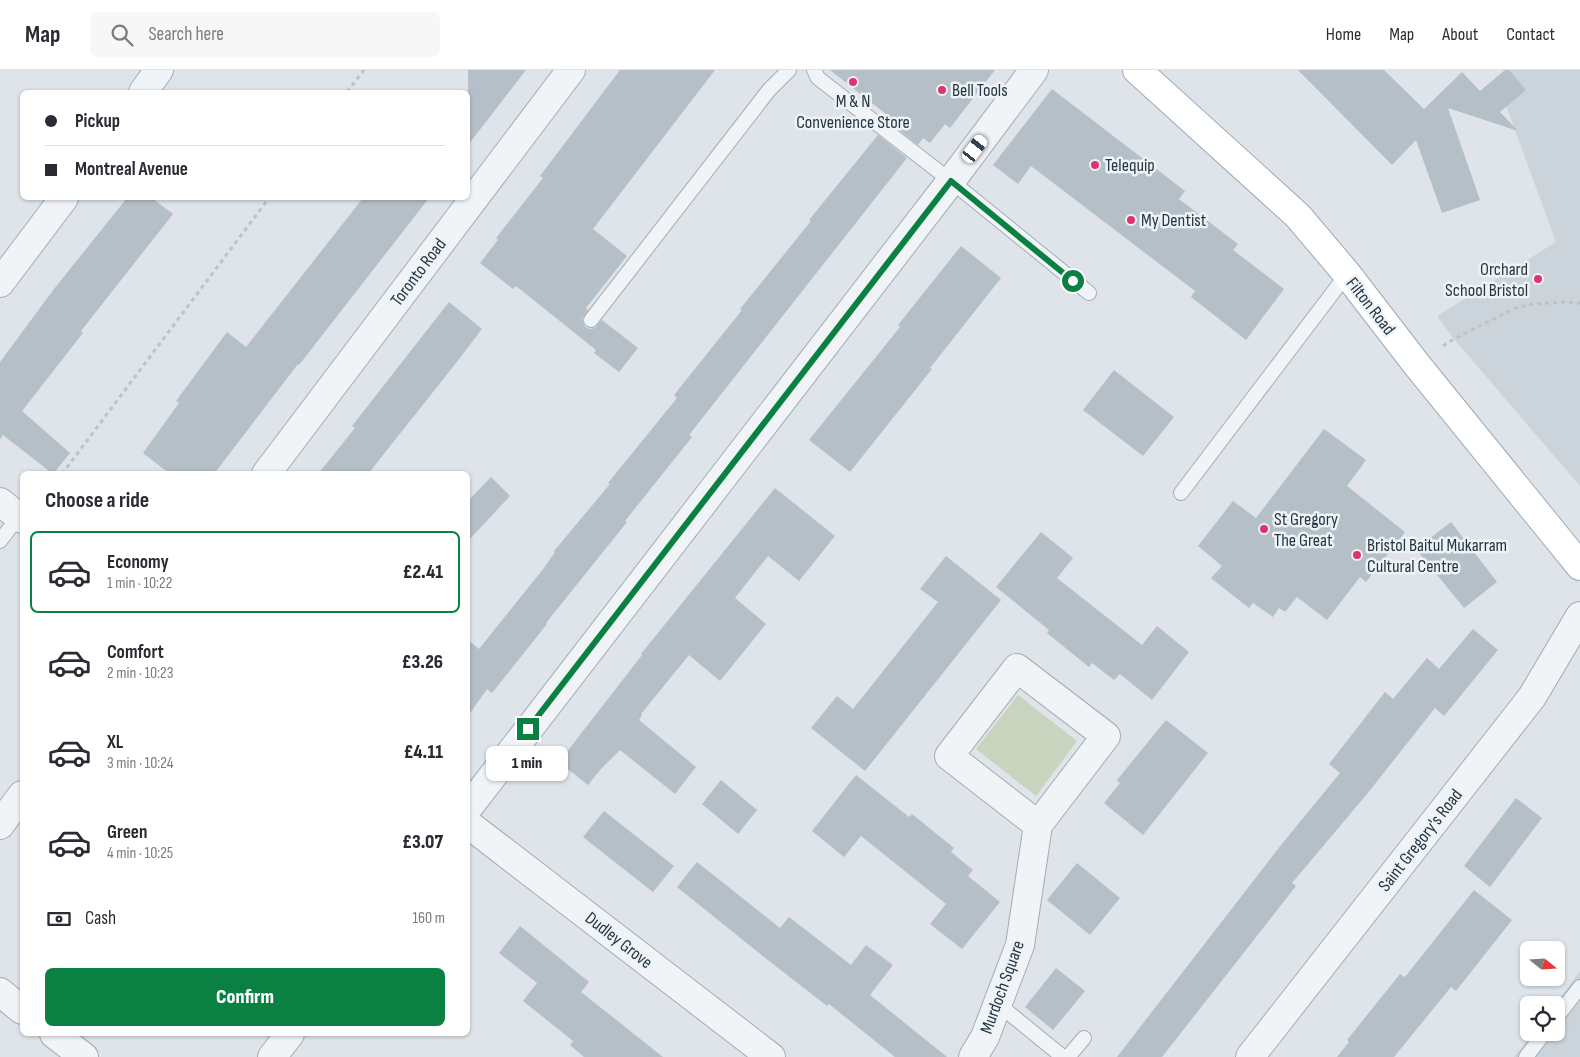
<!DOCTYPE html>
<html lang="en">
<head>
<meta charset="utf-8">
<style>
	:root { --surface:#fff; --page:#f7f7f7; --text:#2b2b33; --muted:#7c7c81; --line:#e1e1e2; --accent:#0b8043 }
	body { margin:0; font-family:"Sofia Sans Condensed",sans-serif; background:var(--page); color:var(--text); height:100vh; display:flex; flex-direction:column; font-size:19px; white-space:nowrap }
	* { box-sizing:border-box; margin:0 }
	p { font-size:16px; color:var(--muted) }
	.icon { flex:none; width:28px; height:28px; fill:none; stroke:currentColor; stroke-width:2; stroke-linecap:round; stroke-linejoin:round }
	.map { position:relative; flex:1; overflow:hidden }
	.panel { position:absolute; left:20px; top:401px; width:450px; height:565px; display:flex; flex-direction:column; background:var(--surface); border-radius:8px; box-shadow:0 1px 4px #0004 }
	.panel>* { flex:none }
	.banner { position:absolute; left:20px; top:20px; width:450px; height:110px; border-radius:8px; box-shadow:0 1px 4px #0004; display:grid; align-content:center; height:110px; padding:0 25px; background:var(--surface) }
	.needle { width:32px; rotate:108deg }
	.controls { position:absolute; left:1520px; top:871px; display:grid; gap:10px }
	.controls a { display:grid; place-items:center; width:45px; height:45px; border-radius:8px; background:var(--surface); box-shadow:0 1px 4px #0004; font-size:25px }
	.end { position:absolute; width:22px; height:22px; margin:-11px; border:6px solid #0b8043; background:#fff; box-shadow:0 0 0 2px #fff }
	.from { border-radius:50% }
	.bubble { position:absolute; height:35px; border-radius:8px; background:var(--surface); box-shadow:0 1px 4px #0004; font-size:16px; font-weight:800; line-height:35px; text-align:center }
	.car { position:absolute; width:15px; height:30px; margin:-15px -8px; border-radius:6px; box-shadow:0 0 4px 1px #0007; background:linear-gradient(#fff 24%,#345 0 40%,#fff 0 76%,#345 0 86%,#fff 0) }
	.banner b { display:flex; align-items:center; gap:18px; height:48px; font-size:19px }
	.banner b+b { border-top:1px solid var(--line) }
	.banner i { width:12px; height:12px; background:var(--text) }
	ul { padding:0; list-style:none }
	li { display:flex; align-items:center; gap:15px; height:82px; margin:0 10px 8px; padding:0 15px; border:2px solid transparent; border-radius:8px }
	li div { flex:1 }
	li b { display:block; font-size:19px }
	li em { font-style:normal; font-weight:800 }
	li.current { border-color:var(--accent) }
	li>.icon { width:45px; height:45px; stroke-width:1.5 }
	h2 { padding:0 25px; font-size:22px; line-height:60px }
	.pay { display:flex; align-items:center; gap:12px; height:55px; padding:0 25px; font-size:19px }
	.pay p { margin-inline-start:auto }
	.cta { display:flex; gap:10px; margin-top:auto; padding:10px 25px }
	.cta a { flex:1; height:58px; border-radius:8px; background:var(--accent); color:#fff; font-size:20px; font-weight:800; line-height:58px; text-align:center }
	header { display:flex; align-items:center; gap:30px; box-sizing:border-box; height:70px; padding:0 25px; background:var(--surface); border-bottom:1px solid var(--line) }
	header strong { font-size:24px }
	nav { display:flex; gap:28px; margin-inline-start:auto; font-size:18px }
	.search { width:350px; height:45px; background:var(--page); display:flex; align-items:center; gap:12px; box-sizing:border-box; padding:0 18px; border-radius:8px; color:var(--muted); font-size:19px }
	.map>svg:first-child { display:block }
	.built { fill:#cbd4db }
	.green { fill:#c8d4be }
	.building { fill:#b4bfc7 }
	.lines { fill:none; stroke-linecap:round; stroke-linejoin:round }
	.service-casing { stroke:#a3acb4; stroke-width:16 }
	.minor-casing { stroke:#a3acb4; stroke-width:30 }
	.primary-casing { stroke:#9cacb6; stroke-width:30 }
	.path { stroke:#bcc2c8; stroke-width:3; stroke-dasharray:4 4; stroke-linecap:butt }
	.service { stroke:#f1f4f7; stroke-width:14 }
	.minor { stroke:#f1f4f7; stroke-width:28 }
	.primary { stroke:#fff; stroke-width:28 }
	.route { stroke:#0b8043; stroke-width:6 }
	.poi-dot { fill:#dd3470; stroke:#edf3f6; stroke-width:2 }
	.labels { text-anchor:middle; stroke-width:5; stroke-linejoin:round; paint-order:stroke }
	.poi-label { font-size:18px; fill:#253542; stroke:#edf3f6; text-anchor:start }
	.street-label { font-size:18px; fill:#253542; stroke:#edf3f6 }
</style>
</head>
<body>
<header>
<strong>Map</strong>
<div class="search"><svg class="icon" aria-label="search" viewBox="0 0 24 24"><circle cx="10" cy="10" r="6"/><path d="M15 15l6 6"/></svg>Search here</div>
<nav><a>Home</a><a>Map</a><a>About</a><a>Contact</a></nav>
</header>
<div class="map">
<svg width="1580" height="987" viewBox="0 0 1580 987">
	<rect width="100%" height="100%" fill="#dee4e9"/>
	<!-- built -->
	<path class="built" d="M1507,0H1580V416L1454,269L1437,246L1556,172L1496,8Z
		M1580,901V987H1514L1533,963L1556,962V935H1554Z"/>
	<!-- green -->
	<path class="green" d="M1018,625L1077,671L1036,726L976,679Z"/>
	<!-- building -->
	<path class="building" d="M468,0H526L468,75Z
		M620,0H715L593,159L627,186L586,238L588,240L582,249L585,257L590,259L595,258L602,250L638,278L619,302L594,283L596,280L516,216L513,219L480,193L498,170L496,168L543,108L540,106Z
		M830,0H995L950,58L945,54L930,73L923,68L918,75L889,52L891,48Z
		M1298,0H1384L1424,39L1462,2L1480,21L1505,0H1509L1526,20L1500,42L1518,61L1448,38L1480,130L1442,143L1416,70L1392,95Z
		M1052,19L1185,121L1179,129L1238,174L1233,180L1284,219L1246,270L1191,227L1195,221L1031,96L1018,114L993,95Z
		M878,65L907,88L689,365L692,367L625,451L627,452L546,553L547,554L492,623L487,619L468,646V570L479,579L544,498L555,482L554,481L610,414L608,413L677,328L674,325L742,240L740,239L811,151L809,150Z
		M127,128H152L173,144L81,261L83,263L22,341L70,383L53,404L3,365L0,369V292L54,219Z
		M363,128H429L299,295L298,294L214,404H170L143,383L179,333L176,331L227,262L246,277Z
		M961,176L1001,208L930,298L932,299L850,402L809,370L900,257L898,255Z
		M449,232L482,259L456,293L368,404H318L355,358L352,356Z
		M1114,300L1174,347L1143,386L1083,340Z
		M1324,359L1366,390L1347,416L1405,462L1366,512L1360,507L1327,550L1297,527L1285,542L1279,538L1273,547L1253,533L1249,538L1211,508L1222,496L1198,476L1233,431L1256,448Z
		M491,407L510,426L468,471V431Z
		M775,418L835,466L799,511L768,486L735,528L766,554L720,611L689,585L641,644L642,645L639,650L696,697L675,724L620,680L600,700L588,715L559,692L642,585L641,584Z
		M1451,452L1497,512L1464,538L1416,479Z
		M1041,462L1073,488L1057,508L1142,575L1157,556L1189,582L1152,630L1120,604L1114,610L1092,593L1089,597L1047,563L1049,560L996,517Z
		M946,486L1001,530L865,701L811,658L837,626L853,639L938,532L920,519Z
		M1473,559L1498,580L1444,646L1435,638L1367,724L1292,813L1296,816L1162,987H1117L1281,775L1340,703L1329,694L1385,622L1393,629L1427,588L1439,599Z
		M1166,650L1208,683L1143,765L1104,733L1120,713L1117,710Z
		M856,705L909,747L912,744L954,778L951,782L973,800L968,806L1000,832L962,879L930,854L946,834L861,766L844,787L812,761Z
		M721,710L757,740L738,764L702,734Z
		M1516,728L1542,748L1490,817L1464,796Z
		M604,741L674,796L653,822L583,767Z
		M697,792L780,858L789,847L851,895L866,875L893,895L870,925L947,987H895L829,934L827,936L764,887L677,817Z
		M1077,793L1120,828L1090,865L1047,830Z
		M1474,820L1512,850L1456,921L1451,917L1394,987H1337L1349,972L1347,970L1400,904L1405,907Z
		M520,856L589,912L581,922L663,987H584L570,975L573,971L523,931L537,913L499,883Z
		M1056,898L1085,921L1053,960L1025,937Z"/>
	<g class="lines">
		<!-- service casing -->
		<g class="service-casing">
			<path id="service" d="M814,0L818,8L951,111L1089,223
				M591,250L769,20L789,0
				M1181,423L1347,204
				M0,471L19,446
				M998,934L1063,987
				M1556,948L1580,917
				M1068,987L1084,968
				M1526,987L1545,962"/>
		</g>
		<!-- minor casing -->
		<g class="minor-casing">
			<path id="minor" d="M143,22L159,0
				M0,213L64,128
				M266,404L571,0
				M0,432L22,449
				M468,738L951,111L1034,0
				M468,754L771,987
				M0,755L22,725
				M0,922L22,940
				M54,964L84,987
				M272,987L290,964
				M973,987L985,967L1020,875L1038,755L1106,666L1017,598L949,686L1038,755
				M1250,987L1532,627L1580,546"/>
		</g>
		<!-- primary casing -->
		<g class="primary-casing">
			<path id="primary" d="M1137,0L1298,146L1347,204L1417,295L1580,496"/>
		</g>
		<!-- path -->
		<path class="path" d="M347,22L364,0
			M1443,276L1454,269L1513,239L1532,234L1567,232L1580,233
			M62,404L269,128"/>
		<!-- service -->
		<use href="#service" class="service"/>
		<!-- minor -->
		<use href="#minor" class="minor"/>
		<!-- primary -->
		<use href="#primary" class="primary"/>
	</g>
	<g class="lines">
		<!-- route -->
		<path class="route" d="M528,659L951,111L1073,211"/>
	</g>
	<!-- markers -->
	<g class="poi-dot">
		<circle cx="853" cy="12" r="5"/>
		<circle cx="942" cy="20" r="5"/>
		<circle cx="1095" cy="95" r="5"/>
		<circle cx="1131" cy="150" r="5"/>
		<circle cx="1538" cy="209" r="5"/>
		<circle cx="1264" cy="459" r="5"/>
		<circle cx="1357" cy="485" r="5"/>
	</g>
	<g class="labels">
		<!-- poi labels -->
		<g class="poi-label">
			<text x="952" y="26">Bell Tools</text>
			<text x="853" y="37" text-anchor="middle">M &amp; N<tspan x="853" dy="21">Convenience Store</tspan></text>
			<text x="1105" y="101">Telequip</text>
			<text x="1141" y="156">My Dentist</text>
			<text x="1528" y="205" text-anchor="end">Orchard<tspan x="1528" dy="21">School Bristol</tspan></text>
			<text x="1274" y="455">St Gregory<tspan x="1274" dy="21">The Great</tspan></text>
			<text x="1367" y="481">Bristol Baitul Mukarram<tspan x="1367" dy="21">Cultural Centre</tspan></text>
		</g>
		<!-- street labels -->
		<g class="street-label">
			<text transform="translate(418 202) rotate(-53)" y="6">Toronto Road</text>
			<text transform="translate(1371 236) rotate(52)" y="6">Filton Road</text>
			<text transform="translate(1420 770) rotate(-52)" y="6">Saint Gregory's Road</text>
			<text transform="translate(619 870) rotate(38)" y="6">Dudley Grove</text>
			<text transform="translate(1002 917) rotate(-70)" y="6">Murdoch Square</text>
		</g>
	</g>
</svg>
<div class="controls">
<a><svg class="needle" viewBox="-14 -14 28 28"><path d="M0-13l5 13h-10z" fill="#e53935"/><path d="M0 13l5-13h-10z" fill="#7c7c81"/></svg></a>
<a><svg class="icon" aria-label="locate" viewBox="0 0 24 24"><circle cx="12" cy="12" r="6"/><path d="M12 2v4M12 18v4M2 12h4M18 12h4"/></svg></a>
</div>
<i class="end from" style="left:1073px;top:211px"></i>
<i class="end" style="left:528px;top:659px"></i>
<div class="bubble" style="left:486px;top:676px;width:82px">1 min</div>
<i class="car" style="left:975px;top:79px;rotate:37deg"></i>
<div class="banner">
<b><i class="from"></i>Pickup</b>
<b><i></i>Montreal Avenue</b>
</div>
<section class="panel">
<h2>Choose a ride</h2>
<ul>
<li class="current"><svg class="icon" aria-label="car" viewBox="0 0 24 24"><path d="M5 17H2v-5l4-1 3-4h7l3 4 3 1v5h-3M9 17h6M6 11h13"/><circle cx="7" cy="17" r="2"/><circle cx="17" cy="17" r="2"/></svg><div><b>Economy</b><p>1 min · 10:22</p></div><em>£2.41</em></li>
<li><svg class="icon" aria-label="car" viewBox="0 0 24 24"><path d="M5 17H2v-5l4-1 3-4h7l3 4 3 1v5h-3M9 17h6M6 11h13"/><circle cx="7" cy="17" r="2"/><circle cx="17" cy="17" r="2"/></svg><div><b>Comfort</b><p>2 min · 10:23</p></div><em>£3.26</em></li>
<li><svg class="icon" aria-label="car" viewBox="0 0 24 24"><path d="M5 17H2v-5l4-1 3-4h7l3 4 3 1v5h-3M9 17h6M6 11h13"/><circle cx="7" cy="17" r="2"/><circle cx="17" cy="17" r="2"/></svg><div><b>XL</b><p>3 min · 10:24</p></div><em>£4.11</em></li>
<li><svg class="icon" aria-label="car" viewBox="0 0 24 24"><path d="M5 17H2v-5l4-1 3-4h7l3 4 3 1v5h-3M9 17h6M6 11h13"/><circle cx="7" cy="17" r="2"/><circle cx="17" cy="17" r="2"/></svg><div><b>Green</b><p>4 min · 10:25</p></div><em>£3.07</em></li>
</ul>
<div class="pay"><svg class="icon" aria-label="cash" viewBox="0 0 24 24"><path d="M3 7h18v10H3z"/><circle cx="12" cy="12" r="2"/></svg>Cash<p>160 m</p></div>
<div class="cta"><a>Confirm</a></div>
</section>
</div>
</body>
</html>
